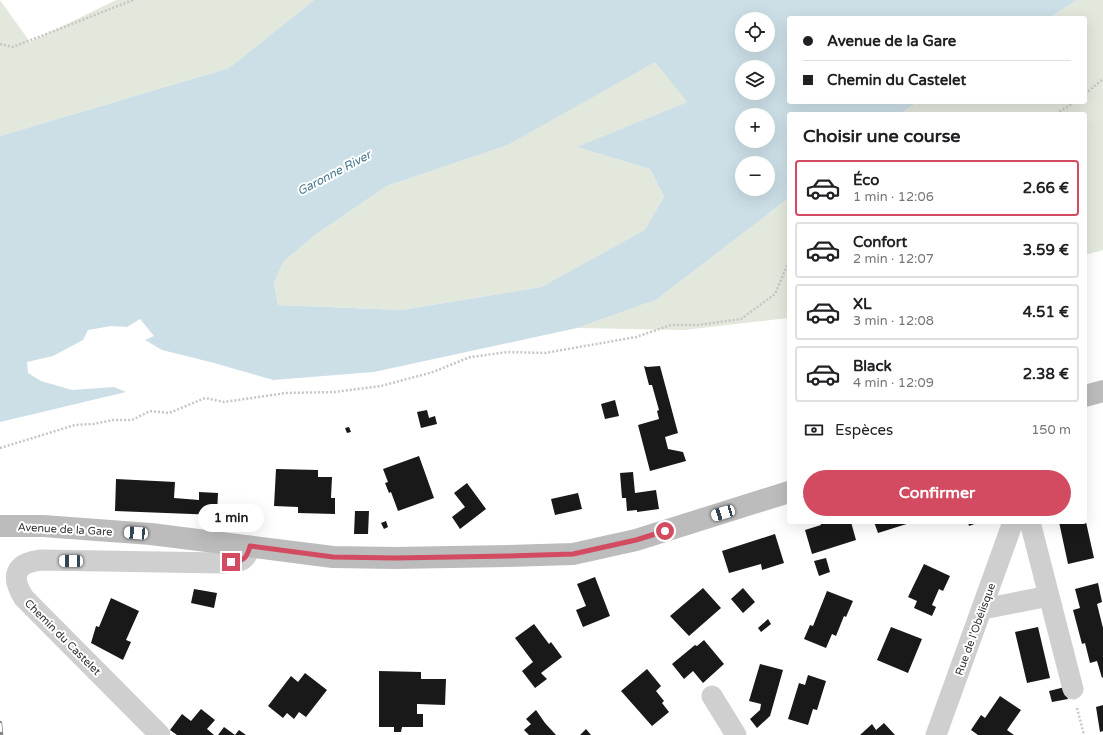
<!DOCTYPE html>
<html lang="fr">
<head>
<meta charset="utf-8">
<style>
	:root { --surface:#fff; --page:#f6f6f6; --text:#202124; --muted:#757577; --line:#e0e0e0; --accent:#d34b61 }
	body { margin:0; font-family:"Varela Round",sans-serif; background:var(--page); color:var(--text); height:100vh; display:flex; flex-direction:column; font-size:15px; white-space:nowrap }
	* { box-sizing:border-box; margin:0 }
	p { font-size:13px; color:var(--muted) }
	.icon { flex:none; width:22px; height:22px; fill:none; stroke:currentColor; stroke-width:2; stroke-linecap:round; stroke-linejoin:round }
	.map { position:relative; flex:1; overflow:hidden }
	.panel { position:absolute; left:787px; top:112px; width:300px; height:412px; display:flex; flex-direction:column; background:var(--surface); border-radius:4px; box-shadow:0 4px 16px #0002 }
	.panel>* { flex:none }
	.top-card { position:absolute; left:787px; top:16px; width:300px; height:88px; border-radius:4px; box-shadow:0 4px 16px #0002; display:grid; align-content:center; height:88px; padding:0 16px; background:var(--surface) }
	.buttons { position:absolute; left:735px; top:12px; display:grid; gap:8px }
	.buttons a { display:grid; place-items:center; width:40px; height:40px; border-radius:50%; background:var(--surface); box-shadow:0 4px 16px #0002; font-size:20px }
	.end { position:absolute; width:18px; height:18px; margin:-9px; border:5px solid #d34b61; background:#fff; box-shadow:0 0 0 2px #fff }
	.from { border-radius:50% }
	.bubble { position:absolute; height:28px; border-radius:14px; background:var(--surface); box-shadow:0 4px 16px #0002; font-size:13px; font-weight:700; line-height:28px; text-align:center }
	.car { position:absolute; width:12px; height:24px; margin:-12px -6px; border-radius:5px; box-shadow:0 0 3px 1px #0007; background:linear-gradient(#fff 24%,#345 0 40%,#fff 0 76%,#345 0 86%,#fff 0) }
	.top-card b { display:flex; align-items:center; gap:14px; height:38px; font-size:15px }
	.top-card b+b { border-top:1px solid var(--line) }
	.top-card i { width:10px; height:10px; background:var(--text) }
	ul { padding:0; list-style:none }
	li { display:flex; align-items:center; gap:12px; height:56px; margin:0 8px 6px; padding:0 8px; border:2px solid var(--line); border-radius:4px }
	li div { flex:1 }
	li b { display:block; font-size:15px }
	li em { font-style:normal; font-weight:700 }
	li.selected { border-color:var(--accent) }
	li>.icon { width:36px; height:36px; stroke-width:1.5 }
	h2 { padding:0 16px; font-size:18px; line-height:48px }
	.pay { display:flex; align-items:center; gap:10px; height:44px; padding:0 16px; font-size:15px }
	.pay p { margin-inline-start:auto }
	.action { display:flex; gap:8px; margin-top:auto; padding:8px 16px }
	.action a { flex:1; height:46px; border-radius:24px; background:var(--accent); color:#fff; font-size:16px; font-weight:700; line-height:46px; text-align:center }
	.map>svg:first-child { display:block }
	.green { fill:#e3e8dd }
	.water { fill:#ccdfe6; fill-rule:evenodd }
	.building { fill:#191919 }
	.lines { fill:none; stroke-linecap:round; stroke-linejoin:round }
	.path { stroke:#c6c6c6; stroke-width:2.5; stroke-dasharray:2 2; stroke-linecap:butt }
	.street { stroke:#cfcfcf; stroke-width:21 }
	.secondary { stroke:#bcbcbc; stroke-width:22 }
	.rail-casing { stroke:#878787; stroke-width:4.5 }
	.rail { stroke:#fff; stroke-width:3; stroke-dasharray:9; stroke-linecap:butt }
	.route { stroke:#d34b61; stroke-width:5 }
	.labels { text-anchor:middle; stroke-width:4; stroke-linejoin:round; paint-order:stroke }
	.street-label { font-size:11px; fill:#323232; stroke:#fff }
	.water-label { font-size:12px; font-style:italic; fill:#48788d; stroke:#fff }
</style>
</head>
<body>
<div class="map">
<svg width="1103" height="735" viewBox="0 0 1103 735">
	<rect width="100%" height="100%" fill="#fff"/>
	<!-- green -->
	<path class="green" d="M0,0L30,42L116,0H314L229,68L0,136Z
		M1077,0H1103V250L1085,255V114H900L918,102H1085V18H1049Z
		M655,61L687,102L578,147L650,169L664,197L646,230L541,287L402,310L278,305L274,283L284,261L315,235L387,186L508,145Z
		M789,198V318L684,330L577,328L656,300Z"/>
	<!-- water -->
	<path class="water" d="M314,0H1077L1049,18H789V102H918L900,114H789V198L656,300L577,328L374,372L273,380L214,363L162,350L145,340L154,336L140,319L127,327L111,326L88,330L83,340L53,356L27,362L28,373L41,381L72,390L114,387L126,392L0,422V136L229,68ZM742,19H768V45H742ZM655,62L687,102L577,147L650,169L664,197L645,230L541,287L402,310L278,305L274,283L284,261L315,235L387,186L508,145ZM742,67H768V93H742ZM742,115H768V141H742ZM742,163H768V189H742Z"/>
	<!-- building -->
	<path class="building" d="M644,366L647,367L660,366L678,433L665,437L668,449L683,452L686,461L650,471L638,425L659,419L657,411L659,410L652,385H649Z
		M615,400L619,416L605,419L601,404Z
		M427,410L429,418L435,416L437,424L421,428L417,412Z
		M349,427L351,432L347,433L345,428Z
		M419,456L434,498L398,511L391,492L389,493L385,483L388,482L383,469Z
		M276,469L318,470V477H332L331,498H335V514L298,513V507L274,506Z
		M633,472L635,493L656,490L659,509L637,512V510L627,511L626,498H622L620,473Z
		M116,479L175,482L174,498L199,500V492L218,493L217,515L115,511Z
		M467,483L486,509L460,529L452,517L465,507L454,493Z
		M578,493L582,509L555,515L551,499Z
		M355,511H369L368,534H354Z
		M386,521L388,527L384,529L381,523Z
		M820,522H851L856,540L812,554L805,530L821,525Z
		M874,522H913L878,533Z
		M968,522H980L969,526Z
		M1059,522H1086L1094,558L1068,564Z
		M775,534L784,563L762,570L761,564L729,573L722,551Z
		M826,558L830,572L819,576L814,561Z
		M924,564L950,576L943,591L939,589L932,605L936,607L932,616L914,608L917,601L908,597Z
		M595,577L610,616L583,627L576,610L586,606L577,584Z
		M1098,583L1102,602L1097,604L1103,628V677L1102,678L1097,661L1090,663L1085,643L1082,644L1073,610L1080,608L1075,589Z
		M703,588L721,608L689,636L670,616Z
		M743,588L755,602L743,613L731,599Z
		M194,589L217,593L214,608L191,603Z
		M827,591L853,601L846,617L844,616L836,636L832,634L826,648L804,639L810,625L813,626Z
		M111,598L139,611L126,640L131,642L123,660L91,643L96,626L99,627Z
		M768,619L771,624L761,632L758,628Z
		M534,624L549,644L551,642L562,657L541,673L547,679L535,688L522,671L533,662L515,638Z
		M891,627L922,639L908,673L877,660Z
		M1038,627L1050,678L1027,683L1015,632Z
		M704,640L724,664L703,683L693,671L684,679L672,664L695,645L697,646Z
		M760,664L783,670L770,716L757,728L750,719L760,710L761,704L749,701Z
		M647,669L661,686L656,691L664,701L662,703L669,712L652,726L621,691Z
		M379,671L421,672V679H446L445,705L417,704V714H423V727H402L401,732H394V727H379Z
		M305,673L327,690L306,717L299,712L294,719L287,713L283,718L268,706L291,676L298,682Z
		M808,675L826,681L817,710L813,709L808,725L788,719L799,683L805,685Z
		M1065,687L1068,699L1052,702L1049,691Z
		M1000,696L1021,710L1007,730L1014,735H978L971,730L981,715L985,718Z
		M1103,705V731L1100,732L1096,707Z
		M201,709L215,720L207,729L214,735H177L170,730L182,714L191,721Z
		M536,710L545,723L556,735H529L524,730L531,724L526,719Z
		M884,723L895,735H860L872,724L876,730Z
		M224,727L235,735L239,730L246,735H218Z
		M586,729L591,735H580Z"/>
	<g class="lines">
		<!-- path -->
		<path class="path" d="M0,44L13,47L133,0
			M1085,94L1103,79
			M1056,114L1075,102
			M0,448L75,425L93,424L114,420H132L150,411L169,413L205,398L224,402L286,393L335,392L381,386L433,372L470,357L509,352L545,353L636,337L671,325H698L741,319L775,294L789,261
			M1077,708L1084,735"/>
		<!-- street -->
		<path class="street" d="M1030,522L1073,689
			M983,609L1049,596
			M712,696L736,735
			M160,735L24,598C10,576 15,563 41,560L222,563C238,562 246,563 250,546
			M936,735L1013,522"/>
		<!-- secondary -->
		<path class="secondary" d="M1085,396L1103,391
			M0,526H43L151,534L333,557L395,558L508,556L573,554L636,540L789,492"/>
		<!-- rail casing -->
		<g class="rail-casing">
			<path id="rail" d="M0,723L1,735"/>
		</g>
		<!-- rail -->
		<use href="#rail" class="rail"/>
	</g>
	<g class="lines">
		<!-- route -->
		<path class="route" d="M231,562C244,561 247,558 250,546L333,557L396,558L508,556L573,554L636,540L665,531"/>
	</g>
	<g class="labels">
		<!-- street labels -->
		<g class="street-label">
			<text transform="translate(65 529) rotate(3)" y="4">Avenue de la Gare</text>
			<text transform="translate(975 629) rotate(-70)" y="4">Rue de l'Obélisque</text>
			<text transform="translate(63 637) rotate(45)" y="4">Chemin du Castelet</text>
		</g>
		<!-- water labels -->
		<g class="water-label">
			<text transform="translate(334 173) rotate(-28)" y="4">Garonne River</text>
		</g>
	</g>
</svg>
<div class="buttons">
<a><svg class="icon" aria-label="locate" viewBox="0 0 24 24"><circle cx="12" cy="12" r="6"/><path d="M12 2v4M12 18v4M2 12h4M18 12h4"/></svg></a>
<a><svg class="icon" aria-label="layers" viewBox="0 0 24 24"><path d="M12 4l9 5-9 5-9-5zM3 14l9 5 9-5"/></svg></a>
<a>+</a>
<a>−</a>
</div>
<i class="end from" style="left:665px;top:531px"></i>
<i class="end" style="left:231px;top:562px"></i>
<div class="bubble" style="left:198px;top:504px;width:66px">1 min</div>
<i class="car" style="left:723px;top:513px;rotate:253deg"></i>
<i class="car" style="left:136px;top:533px;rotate:274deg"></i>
<i class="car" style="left:71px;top:561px;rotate:271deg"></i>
<div class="top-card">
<b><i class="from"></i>Avenue de la Gare</b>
<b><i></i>Chemin du Castelet</b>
</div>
<section class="panel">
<h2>Choisir une course</h2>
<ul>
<li class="selected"><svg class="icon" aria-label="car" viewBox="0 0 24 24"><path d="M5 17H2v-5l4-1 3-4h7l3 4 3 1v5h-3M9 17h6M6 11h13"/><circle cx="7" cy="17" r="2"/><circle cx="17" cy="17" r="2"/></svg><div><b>Éco</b><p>1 min · 12:06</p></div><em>2.66 €</em></li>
<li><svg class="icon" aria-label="car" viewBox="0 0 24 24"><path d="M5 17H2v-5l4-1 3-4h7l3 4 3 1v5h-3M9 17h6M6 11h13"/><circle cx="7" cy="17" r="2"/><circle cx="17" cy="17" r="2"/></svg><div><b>Confort</b><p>2 min · 12:07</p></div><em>3.59 €</em></li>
<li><svg class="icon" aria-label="car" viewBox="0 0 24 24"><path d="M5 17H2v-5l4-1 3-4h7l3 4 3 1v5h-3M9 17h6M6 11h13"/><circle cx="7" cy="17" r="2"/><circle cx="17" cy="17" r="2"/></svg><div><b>XL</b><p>3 min · 12:08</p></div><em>4.51 €</em></li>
<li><svg class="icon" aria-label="car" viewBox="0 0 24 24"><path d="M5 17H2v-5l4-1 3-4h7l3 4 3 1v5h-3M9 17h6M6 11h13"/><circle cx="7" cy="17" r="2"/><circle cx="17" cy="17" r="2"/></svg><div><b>Black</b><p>4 min · 12:09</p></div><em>2.38 €</em></li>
</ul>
<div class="pay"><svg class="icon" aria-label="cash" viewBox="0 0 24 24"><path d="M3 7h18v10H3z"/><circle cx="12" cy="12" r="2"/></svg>Espèces<p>150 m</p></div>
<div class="action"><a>Confirmer</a></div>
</section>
</div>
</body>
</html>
